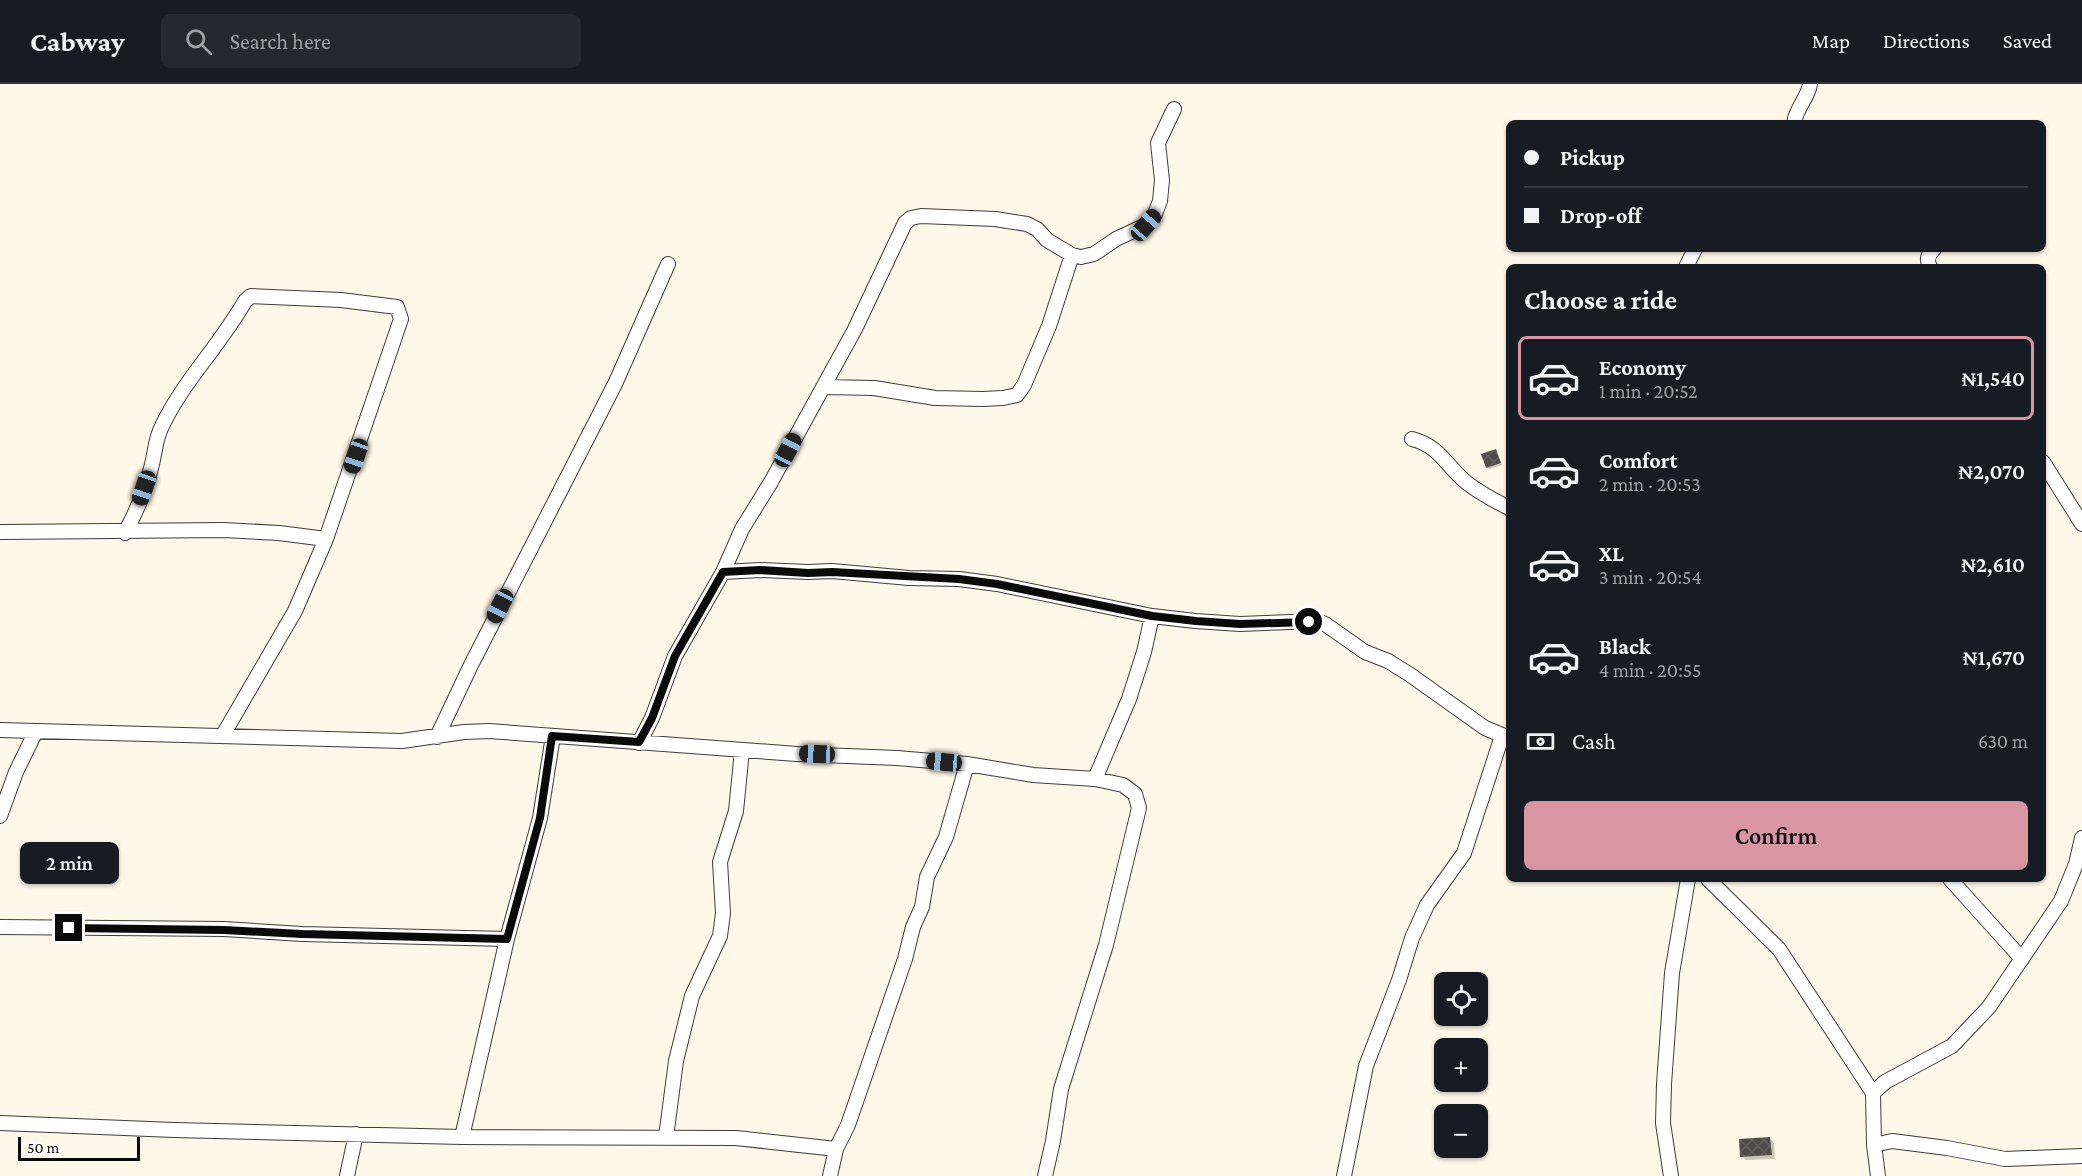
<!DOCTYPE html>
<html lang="en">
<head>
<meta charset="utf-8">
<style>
	:root { --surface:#171b24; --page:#242831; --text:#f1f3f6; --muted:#9ea1a6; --line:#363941; --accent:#d895a2 }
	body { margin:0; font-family:"Crimson Pro",serif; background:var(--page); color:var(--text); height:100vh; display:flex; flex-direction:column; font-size:22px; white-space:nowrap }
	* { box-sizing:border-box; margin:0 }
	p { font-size:20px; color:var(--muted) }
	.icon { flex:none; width:33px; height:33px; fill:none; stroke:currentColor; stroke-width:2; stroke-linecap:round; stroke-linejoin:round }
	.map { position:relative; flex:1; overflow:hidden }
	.sheet { position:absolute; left:1506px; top:180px; width:540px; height:618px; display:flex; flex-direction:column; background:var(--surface); border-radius:9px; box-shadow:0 2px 4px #0004 }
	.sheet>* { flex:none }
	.guide { position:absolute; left:1506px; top:36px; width:540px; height:132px; border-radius:9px; box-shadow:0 2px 4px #0004; display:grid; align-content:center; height:132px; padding:0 18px; background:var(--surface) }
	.tools { position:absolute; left:1434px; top:888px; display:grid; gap:12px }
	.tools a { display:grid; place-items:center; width:54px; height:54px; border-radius:9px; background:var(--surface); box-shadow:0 2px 4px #0004; font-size:30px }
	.scale { position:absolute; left:18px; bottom:15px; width:122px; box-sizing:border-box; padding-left:6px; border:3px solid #0a0a0a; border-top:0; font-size:16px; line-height:21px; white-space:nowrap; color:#0a0a0a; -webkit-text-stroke:4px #fff; paint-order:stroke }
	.end { position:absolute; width:27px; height:27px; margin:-14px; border:8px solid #0a0a0a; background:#fff; box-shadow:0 0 0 3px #fff }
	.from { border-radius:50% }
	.bubble { position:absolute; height:42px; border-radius:9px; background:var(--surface); box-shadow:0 2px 4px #0004; font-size:20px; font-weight:600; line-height:42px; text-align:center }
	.car { position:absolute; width:18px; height:36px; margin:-18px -9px; border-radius:8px; box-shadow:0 0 4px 2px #0007; background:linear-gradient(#222 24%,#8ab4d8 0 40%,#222 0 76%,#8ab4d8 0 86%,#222 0) }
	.guide b { display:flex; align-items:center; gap:21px; height:57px; font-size:22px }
	.guide b+b { border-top:2px solid var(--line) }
	.guide i { width:15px; height:15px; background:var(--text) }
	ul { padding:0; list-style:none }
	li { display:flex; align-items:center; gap:18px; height:84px; margin:0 12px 9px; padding:0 6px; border:3px solid transparent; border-radius:9px }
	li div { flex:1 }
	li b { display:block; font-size:22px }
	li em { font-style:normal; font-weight:600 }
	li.on { border-color:var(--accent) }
	li>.icon { width:54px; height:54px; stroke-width:1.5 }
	h2 { padding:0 18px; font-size:27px; line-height:72px }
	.pay { display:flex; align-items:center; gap:15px; height:66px; padding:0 18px; font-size:22px }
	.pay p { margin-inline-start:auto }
	.action { display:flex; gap:12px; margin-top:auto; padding:12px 18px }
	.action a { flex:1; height:69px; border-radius:9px; background:var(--accent); color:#111; font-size:24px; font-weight:600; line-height:69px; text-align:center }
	header { display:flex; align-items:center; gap:36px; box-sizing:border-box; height:84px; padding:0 30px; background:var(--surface); border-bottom:2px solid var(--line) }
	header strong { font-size:28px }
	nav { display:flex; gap:33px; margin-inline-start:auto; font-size:21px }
	.search { width:420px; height:54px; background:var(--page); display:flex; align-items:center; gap:15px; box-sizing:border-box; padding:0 21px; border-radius:9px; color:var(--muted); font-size:22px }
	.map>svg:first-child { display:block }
	.shadow { fill:#0003 }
	.building { fill:url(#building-cross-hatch) }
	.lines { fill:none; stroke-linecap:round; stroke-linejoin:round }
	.minor-casing { stroke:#3d3d3d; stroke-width:16 }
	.minor { stroke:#fff; stroke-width:14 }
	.route { stroke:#0a0a0a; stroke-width:8 }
</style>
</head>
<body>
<header>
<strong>Cabway</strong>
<div class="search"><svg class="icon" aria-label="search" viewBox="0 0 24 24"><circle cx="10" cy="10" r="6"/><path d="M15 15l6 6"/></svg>Search here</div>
<nav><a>Map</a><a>Directions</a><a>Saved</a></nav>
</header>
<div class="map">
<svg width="2082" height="1092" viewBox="0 0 2082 1092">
	<defs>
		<pattern id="building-cross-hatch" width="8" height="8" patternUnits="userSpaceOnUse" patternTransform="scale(1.5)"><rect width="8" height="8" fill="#524a46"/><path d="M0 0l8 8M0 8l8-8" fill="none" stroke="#66605c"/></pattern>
	</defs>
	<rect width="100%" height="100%" fill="#fff7e7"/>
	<!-- shadow -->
	<path class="shadow" d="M1496,367L1502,381L1489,385L1487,383Z
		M1770,1055L1774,1059L1775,1075L1746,1076L1742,1072Z"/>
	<!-- building -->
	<path class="building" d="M1496,365L1501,379L1486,384L1481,370Z
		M1770,1053L1772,1071L1740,1073L1739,1055Z"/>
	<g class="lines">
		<!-- minor casing -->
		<g class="minor-casing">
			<path id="minor" d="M1794,39C1796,24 1808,14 1810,0
				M1686,183L1695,165
				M1930,183C1926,176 1928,170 1934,165
				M823,303L874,304L935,314L983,315L1003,314L1017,311L1024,301L1049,242L1072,171
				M1412,355C1440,362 1446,382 1467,399C1480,409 1495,417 1509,424
				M2043,378L2082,440
				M0,448L224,446L279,449L326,455L295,527L223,651
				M125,449C136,428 146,407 151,384C156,367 154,357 163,340C185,295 221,260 245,217L251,212L341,216L397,223L401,235L326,455
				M723,488L760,486L808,488L832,487L909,494L959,495L997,500L1152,532L1195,537L1240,540L1318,537L1325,540L1365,568L1388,577L1409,590L1485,644L1509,654
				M0,646L402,657L464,648L489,647L797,670L897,674L967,680L1033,691L1095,695L1123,701L1135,710L1139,724L1106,861L1061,1005L1053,1057L1045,1092
				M437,653L471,581L615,300L668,180
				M639,659L652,634L675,572L723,488L742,445L771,398L855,245L905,139L911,134L921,132L995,135L1027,140L1037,145L1047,156L1072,171L1081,173L1094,170L1116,155L1146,141L1155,130L1160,117L1162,96L1158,59L1174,25
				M1095,695L1129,615L1144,568L1152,532
				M0,732L16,688L36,647
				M1708,795L1779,865L1873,1009L1874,1061L1878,1092
				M1950,795L2022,875
				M0,843L224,845L302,850L507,855
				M1873,1009L1885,998L1952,962L1989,923L2061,817L2076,780L2082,754
				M0,1039L174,1046L462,1053L736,1054L836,1065
				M462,1053L507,855L540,734L553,652
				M666,1053L676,977L692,912L720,852L723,829L720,778L736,727L742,666
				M1874,1061L1892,1057L1947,1064L2005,1075L2082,1072
				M347,1092L356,1050
				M830,1092L836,1065L848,1041L905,875L913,843L922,823L927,793L946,753L967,680
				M1344,1092L1366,982L1399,896L1412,854L1427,821L1464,769L1502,652
				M1671,1092L1663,1039L1664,1000L1672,889L1688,795"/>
		</g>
		<!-- minor -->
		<use href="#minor" class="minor"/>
	</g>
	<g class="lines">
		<!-- route -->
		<path class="route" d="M69,844L224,846L302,850L507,855L540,734L552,652L639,658L652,634L675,572L723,488L760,486L808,489L832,488L959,495L997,500L1152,532L1196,537L1240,540L1309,538"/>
	</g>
</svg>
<div class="tools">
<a><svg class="icon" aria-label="locate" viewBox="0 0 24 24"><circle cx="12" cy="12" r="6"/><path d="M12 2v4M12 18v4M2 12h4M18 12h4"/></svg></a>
<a>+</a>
<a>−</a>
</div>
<div class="scale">50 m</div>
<i class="end from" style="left:1309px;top:538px"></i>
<i class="end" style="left:69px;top:844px"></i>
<div class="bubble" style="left:20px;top:758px;width:99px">2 min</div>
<i class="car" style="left:1146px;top:141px;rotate:41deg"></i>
<i class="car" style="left:788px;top:366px;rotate:28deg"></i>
<i class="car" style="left:356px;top:372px;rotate:199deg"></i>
<i class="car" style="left:144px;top:404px;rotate:199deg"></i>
<i class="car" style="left:500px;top:522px;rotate:207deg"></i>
<i class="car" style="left:817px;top:670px;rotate:272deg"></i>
<i class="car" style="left:944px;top:678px;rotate:275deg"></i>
<div class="guide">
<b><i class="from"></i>Pickup</b>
<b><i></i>Drop-off</b>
</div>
<section class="sheet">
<h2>Choose a ride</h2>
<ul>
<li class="on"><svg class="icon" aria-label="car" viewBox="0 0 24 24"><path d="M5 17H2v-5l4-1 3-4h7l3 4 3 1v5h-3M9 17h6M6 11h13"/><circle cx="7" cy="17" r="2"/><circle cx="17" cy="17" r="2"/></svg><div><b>Economy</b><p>1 min · 20:52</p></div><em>₦1,540</em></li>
<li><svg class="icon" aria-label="car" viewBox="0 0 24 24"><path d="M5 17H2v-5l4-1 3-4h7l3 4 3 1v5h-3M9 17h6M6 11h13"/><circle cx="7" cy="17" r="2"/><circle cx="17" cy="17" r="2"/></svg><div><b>Comfort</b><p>2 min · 20:53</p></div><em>₦2,070</em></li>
<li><svg class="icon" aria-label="car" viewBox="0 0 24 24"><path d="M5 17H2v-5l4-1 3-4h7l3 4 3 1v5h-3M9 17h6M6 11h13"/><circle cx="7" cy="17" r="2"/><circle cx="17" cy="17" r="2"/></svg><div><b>XL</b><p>3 min · 20:54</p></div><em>₦2,610</em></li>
<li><svg class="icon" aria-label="car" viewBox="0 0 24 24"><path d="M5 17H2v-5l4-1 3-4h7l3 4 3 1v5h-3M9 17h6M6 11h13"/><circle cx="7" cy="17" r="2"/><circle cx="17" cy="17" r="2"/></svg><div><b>Black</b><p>4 min · 20:55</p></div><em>₦1,670</em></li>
</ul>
<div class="pay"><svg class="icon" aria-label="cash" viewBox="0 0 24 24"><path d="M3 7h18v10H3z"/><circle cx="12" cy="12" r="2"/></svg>Cash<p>630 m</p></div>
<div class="action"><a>Confirm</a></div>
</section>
</div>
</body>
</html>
